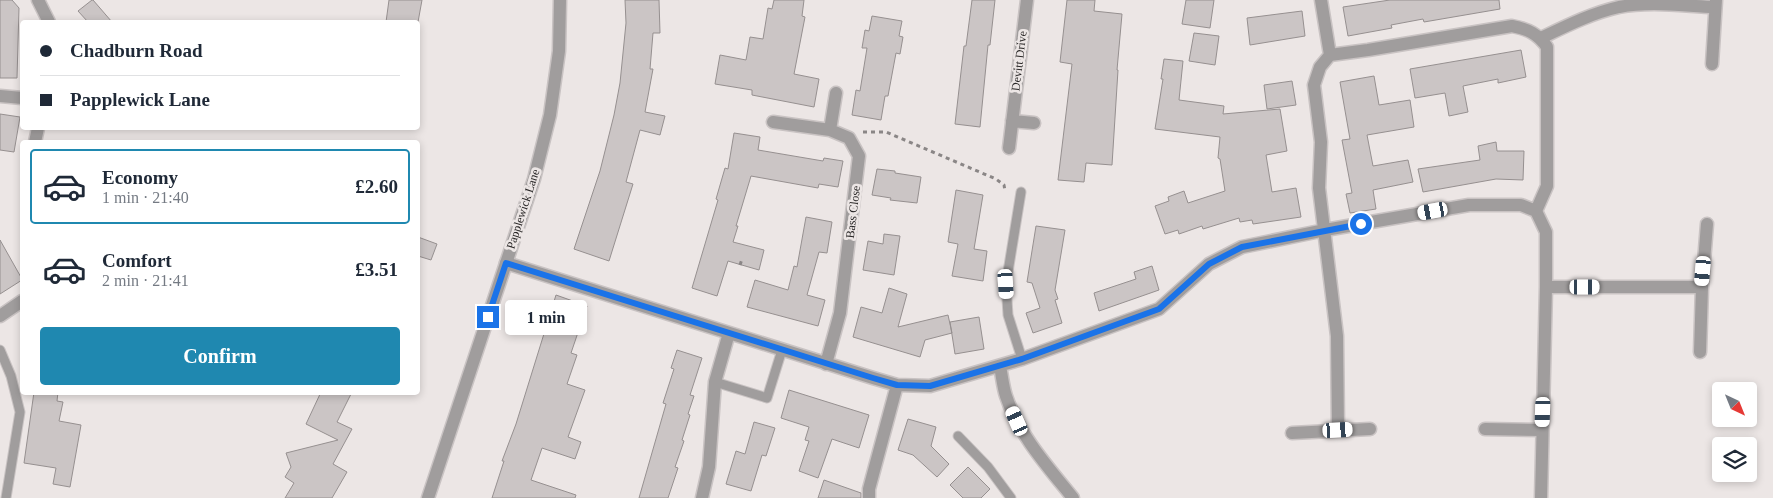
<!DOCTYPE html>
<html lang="en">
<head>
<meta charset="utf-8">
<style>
	:root { --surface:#fff; --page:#f2f2f3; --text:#1f2937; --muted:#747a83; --line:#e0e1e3; --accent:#1f88b0 }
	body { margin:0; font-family:"Times New Roman",serif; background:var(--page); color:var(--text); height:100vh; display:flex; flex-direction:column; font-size:19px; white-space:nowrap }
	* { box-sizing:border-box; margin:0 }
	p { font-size:16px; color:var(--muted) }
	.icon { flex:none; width:28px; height:28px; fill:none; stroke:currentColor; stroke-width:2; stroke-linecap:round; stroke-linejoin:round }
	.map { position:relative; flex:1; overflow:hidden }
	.details { position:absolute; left:20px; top:140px; width:400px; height:255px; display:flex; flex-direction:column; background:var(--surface); border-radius:5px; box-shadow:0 2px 8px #0003 }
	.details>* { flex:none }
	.guide { position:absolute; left:20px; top:20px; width:400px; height:110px; border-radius:5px; box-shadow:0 2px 8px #0003; display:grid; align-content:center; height:110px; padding:0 20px; background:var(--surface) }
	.needle { width:32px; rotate:137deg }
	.fabs { position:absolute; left:1712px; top:382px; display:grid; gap:10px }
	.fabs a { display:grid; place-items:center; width:45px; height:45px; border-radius:5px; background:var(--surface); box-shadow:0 2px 8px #0003; font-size:25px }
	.end { position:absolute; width:22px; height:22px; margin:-11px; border:6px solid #1a73e8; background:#fff; box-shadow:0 0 0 2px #fff }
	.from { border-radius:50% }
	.bubble { position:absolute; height:35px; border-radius:5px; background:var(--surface); box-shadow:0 2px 8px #0003; font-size:16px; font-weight:700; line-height:35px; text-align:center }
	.car { position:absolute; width:15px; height:30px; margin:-15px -8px; border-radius:6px; box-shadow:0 0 4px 1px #0007; background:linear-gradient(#fff 24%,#345 0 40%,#fff 0 76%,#345 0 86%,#fff 0) }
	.guide b { display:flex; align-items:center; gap:18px; height:48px; font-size:19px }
	.guide b+b { border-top:1px solid var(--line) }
	.guide i { width:12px; height:12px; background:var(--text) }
	ul { padding:9px 0 0; list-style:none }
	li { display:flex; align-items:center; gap:15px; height:75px; margin:0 10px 8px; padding:0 10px; border:2px solid transparent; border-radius:5px }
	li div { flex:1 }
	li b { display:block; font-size:19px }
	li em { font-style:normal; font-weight:700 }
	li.on { border-color:var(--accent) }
	li>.icon { width:45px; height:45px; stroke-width:1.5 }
	.button { display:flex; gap:10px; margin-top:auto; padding:10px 20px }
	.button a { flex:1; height:58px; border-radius:5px; background:var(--accent); color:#fff; font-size:20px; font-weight:700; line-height:58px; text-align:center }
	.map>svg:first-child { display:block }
	.building { fill:#cbc5c5; stroke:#969090 }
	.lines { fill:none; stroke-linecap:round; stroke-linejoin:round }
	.service-casing { stroke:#c9c3c3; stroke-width:11 }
	.minor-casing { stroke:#c9c3c3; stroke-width:15 }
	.tertiary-casing { stroke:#c9c3c3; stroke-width:15 }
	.path { stroke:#8a8686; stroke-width:3; stroke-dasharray:4 4; stroke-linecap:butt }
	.service { stroke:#a09d9d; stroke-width:9 }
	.minor { stroke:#a09d9d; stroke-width:12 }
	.tertiary { stroke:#a09d9d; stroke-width:12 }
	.route { stroke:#1a73e8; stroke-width:6 }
	.labels { text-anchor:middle; stroke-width:5; stroke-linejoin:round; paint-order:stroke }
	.street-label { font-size:12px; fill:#282626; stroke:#ece6e5 }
</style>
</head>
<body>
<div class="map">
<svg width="1773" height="498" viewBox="0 0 1773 498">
	<rect width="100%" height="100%" fill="#ece6e5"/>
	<!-- building -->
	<path class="building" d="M0,0H12L19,8L17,78H0Z
		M92,0H93L112,22H88L78,11Z
		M389,0H422L418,22H386Z
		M625,0H659L660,33H653L650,69H653L645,112L665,116L660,135L640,130L626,182L633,184L609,261L574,249L600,171L614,115L620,83L626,23Z
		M774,0H804L802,16L805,17L794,74L819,79L814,107L752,95V90L715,84L720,55L746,60L750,37L763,39L768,8L772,9Z
		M972,0H995L990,45H988L980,127L955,124L964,46H966Z
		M1067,0H1095L1094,11L1122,14L1117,70H1118L1112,165L1086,163L1084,182L1058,180L1072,64L1060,62Z
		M1186,0H1214L1210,28L1182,24Z
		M1390,0H1499L1500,9L1424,22L1423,19L1391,25L1392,28L1348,36L1343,7Z
		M1302,11L1305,36L1250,45L1247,18Z
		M872,16L902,21L899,36L903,37L900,54L896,53L888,96H885L881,120L852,115L856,90L860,91L867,48H862L865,30L869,31Z
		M1194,33L1219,36L1215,65L1189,61Z
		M1521,50L1526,77L1498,83V79L1463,86L1468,112L1449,116L1445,93L1415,98L1410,69Z
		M1164,59L1183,61L1179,100L1224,106L1223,114L1280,109L1287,151L1266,155L1272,192L1296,188L1301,217L1253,224L1252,220L1240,222L1239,218L1203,229L1202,226L1179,234L1178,230L1165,234L1155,206L1169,201L1168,197L1184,191L1188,203L1225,191L1220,159L1218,158L1220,137L1155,129L1163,79H1161Z
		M1374,76L1379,105L1410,100L1414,127L1367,135L1373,166L1408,160L1413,182L1373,190L1376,209L1350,213L1346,194L1352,193L1342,140L1350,139L1340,82Z
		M1292,81L1296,105L1267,109L1264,85Z
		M0,114L20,117L14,152L0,150Z
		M734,133L760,137L758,150L823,161L824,158L843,161L838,187L819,184L818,188L751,176L736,226H738L733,242L764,250L759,270L728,261L717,296L692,288L718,200L716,199L725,168L728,169Z
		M1496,142L1497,151H1524L1523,180L1496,179L1423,192L1418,169L1480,160L1478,146Z
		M877,169L895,171V173L921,177L917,203L890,200L891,198L872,195Z
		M956,190L983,195L974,249L987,251L983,281L952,276L958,244L948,242Z
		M806,217L832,222L827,253L819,252L807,295L825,300L818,326L747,307L755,280L788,290L794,266L797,267Z
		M1036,226L1065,230L1055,290L1058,299L1055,300L1062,323L1033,333L1026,313L1040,308L1032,283L1027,282Z
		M884,234L900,236L894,275L863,270L868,241L883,244Z
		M418,237L437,244L431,260L418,256Z
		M0,240L22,279V280L0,294Z
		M1152,266L1159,290L1099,311L1094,293L1136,279L1134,272Z
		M889,288L907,294L898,327L948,315L952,333L925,340L920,357L853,337L861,307L882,313Z
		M556,295L587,306L571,353L577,355L567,384L585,390L568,437L581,442L575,459L542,448L531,480L576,495L575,498H492L504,461H502L516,424Z
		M979,317L984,349L955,354L950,322Z
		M677,350L702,358L690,395L694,396L688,414L690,415L682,440L684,441L675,467L678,468L668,498H639L666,404L663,403L674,369L671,368Z
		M789,390L869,415L859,448L832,439L818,478L799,471L809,441L805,440L809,427L781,418Z
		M34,392H58L57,401L63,402L59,421L81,425L70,487L53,484L56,468L24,463Z
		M321,392H352L337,422L352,429L333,464L347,472L332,498H285L294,483L285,477L291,467L286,453L338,440L306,424Z
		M908,419L936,427L931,446L949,464L937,477L913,455L898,450Z
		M754,422L775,428L766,456L762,455L751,491L726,484L736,451L745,454Z
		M968,467L990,489L981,498H963L950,485Z
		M824,480L861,493V498H818Z"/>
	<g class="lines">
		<!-- service casing -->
		<g class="service-casing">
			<path id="service" d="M1021,192L1006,284L1008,315L1022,359
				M0,350L11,376L20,412L6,498
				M715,382L767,398L782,350
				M958,436L988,467L1011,498"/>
		</g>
		<!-- minor casing -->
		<g class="minor-casing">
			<path id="minor" d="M38,0L49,22
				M1321,0L1330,55
				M1541,38C1566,26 1592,13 1619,7C1651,1 1684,6 1715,7
				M1712,64L1716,0
				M0,96L22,98
				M1012,121L1034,123
				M773,122L830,130L849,138L859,156L840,313L826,364
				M830,130L836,93
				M35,142L38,128
				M1009,148L1027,0
				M506,263L873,378L897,385L930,386L1022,359L1159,309L1209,264L1242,247L1325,230L1469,205H1521L1536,211
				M1546,287H1702
				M0,316L22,301
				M1700,352L1702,287L1707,224
				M1000,366C1002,376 1003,387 1006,396C1019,435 1048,467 1073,498
				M1485,429L1542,430
				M1338,430L1337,336L1319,188L1321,142L1314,85L1320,67L1330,55L1368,50L1512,26C1528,29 1538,34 1547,47V186L1536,211L1546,232V287L1541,498
				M1292,433L1370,429
				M702,498L709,467L715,382L729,333
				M869,498V489L897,385"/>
		</g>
		<!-- tertiary casing -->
		<g class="tertiary-casing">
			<path id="tertiary" d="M428,498L534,179L550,115L559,51L560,0"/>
		</g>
		<!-- path -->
		<path class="path" d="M863,132H886L996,179L1004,185L1005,191
			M740,265L742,259"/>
		<!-- service -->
		<use href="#service" class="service"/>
		<!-- minor -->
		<use href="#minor" class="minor"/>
		<!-- tertiary -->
		<use href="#tertiary" class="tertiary"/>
	</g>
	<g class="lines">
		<!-- route -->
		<path class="route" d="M488,317L506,263L873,378L897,385L930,386L1022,359L1159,309L1209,264L1242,247L1361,224"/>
	</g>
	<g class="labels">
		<!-- street labels -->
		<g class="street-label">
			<text transform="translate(1019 61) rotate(-83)" y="4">Devitt Drive</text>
			<text transform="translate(523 209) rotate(-72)" y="4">Papplewick Lane</text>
			<text transform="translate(853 212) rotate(-83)" y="4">Bass Close</text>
		</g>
	</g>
</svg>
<div class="fabs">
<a><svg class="needle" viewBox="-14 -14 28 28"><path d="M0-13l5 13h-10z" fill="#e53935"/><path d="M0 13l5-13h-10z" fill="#747a83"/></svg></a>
<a><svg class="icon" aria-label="layers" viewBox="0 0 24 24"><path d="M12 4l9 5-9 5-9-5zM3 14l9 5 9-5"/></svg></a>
</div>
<i class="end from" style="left:1361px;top:224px"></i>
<i class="end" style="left:488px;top:317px"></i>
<div class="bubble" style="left:505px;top:300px;width:82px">1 min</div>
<i class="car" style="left:1433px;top:211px;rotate:260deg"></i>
<i class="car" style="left:1703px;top:271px;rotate:185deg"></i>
<i class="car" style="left:1006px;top:284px;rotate:176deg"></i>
<i class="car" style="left:1585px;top:287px;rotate:90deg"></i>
<i class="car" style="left:1543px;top:412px;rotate:182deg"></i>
<i class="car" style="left:1017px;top:421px;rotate:336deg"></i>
<i class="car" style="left:1338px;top:430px;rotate:87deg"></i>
<div class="guide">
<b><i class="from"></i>Chadburn Road</b>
<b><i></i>Papplewick Lane</b>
</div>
<section class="details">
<ul>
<li class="on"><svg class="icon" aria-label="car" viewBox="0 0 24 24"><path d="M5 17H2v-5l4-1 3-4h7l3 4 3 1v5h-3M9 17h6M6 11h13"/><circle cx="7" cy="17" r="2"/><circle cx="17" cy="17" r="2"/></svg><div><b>Economy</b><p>1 min · 21:40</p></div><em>£2.60</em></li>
<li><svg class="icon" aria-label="car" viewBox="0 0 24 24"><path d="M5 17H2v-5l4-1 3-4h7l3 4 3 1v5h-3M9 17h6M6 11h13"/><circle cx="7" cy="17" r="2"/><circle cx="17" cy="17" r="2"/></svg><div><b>Comfort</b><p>2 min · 21:41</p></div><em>£3.51</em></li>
</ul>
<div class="button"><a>Confirm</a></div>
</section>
</div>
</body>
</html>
